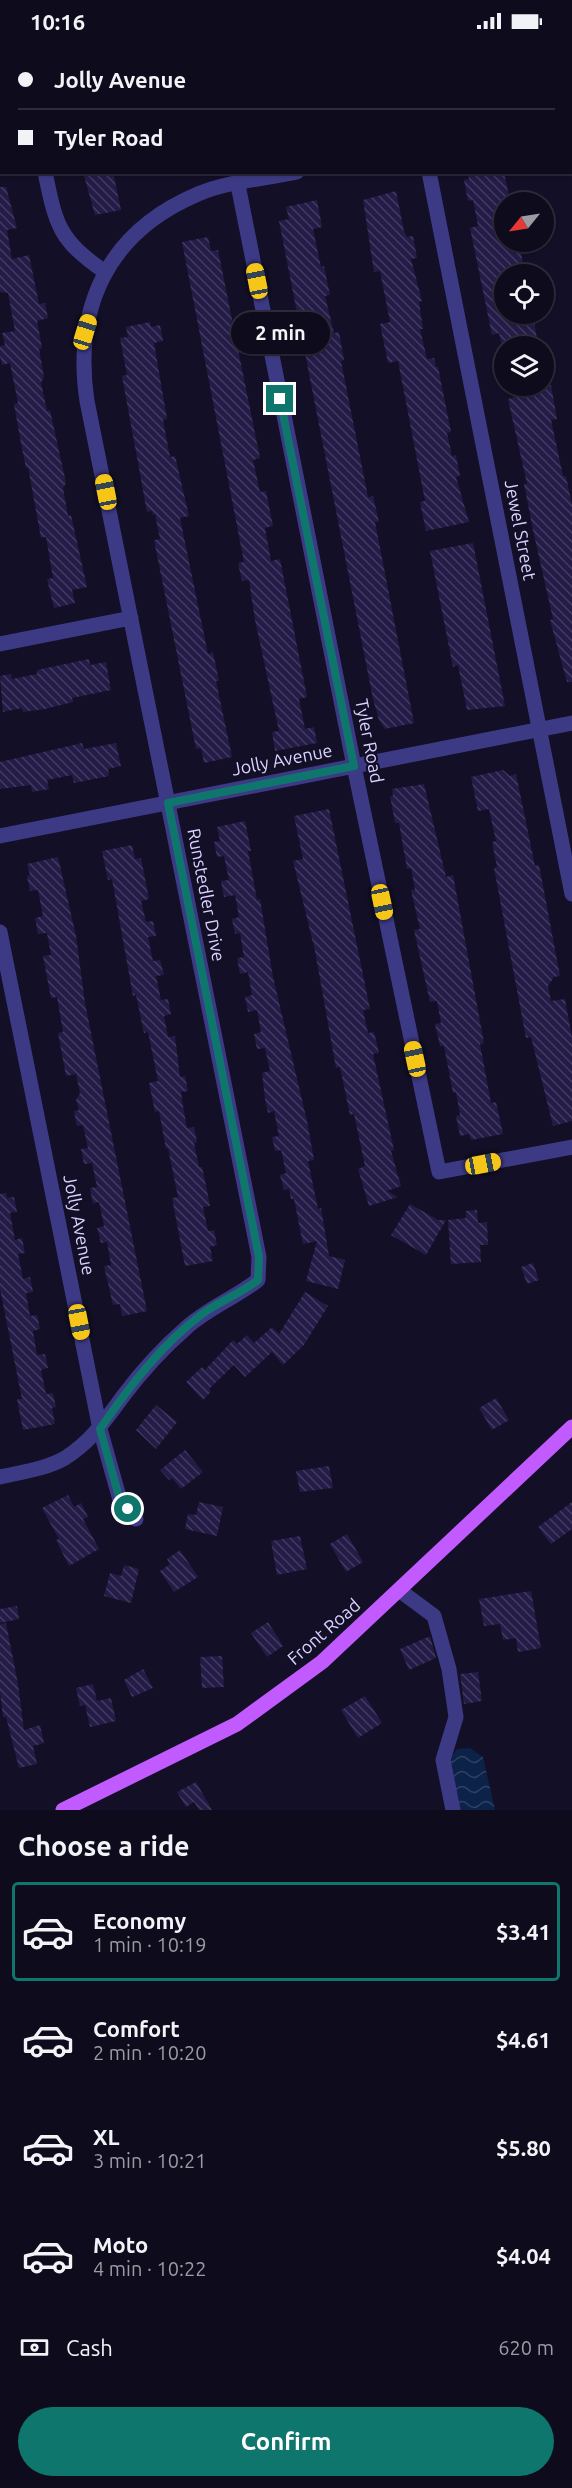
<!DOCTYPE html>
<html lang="en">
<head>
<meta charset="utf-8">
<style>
	:root { --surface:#0e0b1c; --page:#171425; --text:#f1f3f6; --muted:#9b9ba3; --line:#2e2b3b; --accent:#0f766e }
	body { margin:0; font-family:Ubuntu,sans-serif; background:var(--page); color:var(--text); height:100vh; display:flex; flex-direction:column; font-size:22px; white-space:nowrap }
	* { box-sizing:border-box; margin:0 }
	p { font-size:20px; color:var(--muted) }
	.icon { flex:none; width:33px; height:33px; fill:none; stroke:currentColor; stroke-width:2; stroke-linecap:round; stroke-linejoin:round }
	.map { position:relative; height:1768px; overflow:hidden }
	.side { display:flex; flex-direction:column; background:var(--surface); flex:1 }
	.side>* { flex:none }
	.banner { position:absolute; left:0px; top:0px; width:573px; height:132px; box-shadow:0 2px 4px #0004,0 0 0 2px var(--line); display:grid; align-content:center; height:132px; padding:0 18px; background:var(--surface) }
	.needle { width:39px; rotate:240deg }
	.tools { position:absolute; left:494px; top:150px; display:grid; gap:12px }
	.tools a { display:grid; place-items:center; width:60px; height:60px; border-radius:50%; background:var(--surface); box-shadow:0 2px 4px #0004,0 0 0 2px var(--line); font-size:30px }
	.end { position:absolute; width:27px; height:27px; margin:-14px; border:8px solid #0f766e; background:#fff; box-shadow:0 0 0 3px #fff }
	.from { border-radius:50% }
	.bubble { position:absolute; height:42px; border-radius:21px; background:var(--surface); box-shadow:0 2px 4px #0004,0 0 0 2px var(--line); font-size:20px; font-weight:700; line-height:42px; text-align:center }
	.car { position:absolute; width:18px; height:36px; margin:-18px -9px; border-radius:8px; box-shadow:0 0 4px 2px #0007; background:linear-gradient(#f5c518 24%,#345 0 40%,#f5c518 0 76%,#345 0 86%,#f5c518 0) }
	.banner b { display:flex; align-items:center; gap:21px; height:57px; font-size:22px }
	.banner b+b { border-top:2px solid var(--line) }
	.banner i { width:15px; height:15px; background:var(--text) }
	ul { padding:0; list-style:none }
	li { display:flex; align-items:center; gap:18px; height:99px; margin:0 12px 9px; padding:0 6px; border:3px solid transparent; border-radius:6px }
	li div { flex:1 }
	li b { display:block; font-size:22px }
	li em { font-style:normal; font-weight:700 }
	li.selected { border-color:var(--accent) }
	li>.icon { width:54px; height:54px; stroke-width:1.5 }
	h2 { padding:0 18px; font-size:27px; line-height:72px }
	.pay { display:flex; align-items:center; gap:15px; height:66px; padding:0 18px; font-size:22px }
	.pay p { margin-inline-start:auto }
	.primary-button { display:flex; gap:12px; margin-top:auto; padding:12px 18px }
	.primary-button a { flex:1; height:69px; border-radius:36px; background:var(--accent); color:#fff; font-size:24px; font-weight:700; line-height:69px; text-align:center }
	.status { display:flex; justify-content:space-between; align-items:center; height:42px; padding:0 30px; background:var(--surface); direction:ltr }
	.status svg { height:16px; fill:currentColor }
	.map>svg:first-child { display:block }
	.forest { fill:url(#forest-crowns) }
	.water { fill:url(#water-waves) }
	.building { fill:url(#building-back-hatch) }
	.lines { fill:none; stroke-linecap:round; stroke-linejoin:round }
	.minor { stroke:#3d3a85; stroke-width:15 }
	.major { stroke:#c25bff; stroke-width:15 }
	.route { stroke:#0f766e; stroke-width:8 }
	.labels { text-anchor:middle; stroke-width:4.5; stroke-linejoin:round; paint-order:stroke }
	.street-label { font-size:18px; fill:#d9d4ff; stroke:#130f26 }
</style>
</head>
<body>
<div class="status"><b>10:16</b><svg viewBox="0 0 49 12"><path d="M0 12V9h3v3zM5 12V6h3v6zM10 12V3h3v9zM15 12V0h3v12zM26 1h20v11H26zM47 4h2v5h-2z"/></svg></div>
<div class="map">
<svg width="572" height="1768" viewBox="0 0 572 1768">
	<defs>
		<pattern id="forest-crowns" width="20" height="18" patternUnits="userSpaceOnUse" patternTransform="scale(1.5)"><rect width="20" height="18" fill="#12302f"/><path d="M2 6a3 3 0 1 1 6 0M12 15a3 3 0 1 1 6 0" fill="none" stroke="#344d4e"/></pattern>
		<pattern id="water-waves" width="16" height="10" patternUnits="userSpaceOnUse" patternTransform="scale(1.5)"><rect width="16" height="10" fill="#0c2248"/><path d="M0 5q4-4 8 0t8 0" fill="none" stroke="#2f4163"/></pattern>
		<pattern id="building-back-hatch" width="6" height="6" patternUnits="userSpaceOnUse" patternTransform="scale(1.5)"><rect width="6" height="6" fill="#241b47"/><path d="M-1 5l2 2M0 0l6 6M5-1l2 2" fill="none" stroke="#433b63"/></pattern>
	</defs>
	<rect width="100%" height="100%" fill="#130f26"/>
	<!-- forest -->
	<path class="forest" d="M169,0H496L497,1L169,2Z"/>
	<!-- water -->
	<path class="water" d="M470,1706L483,1715L495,1768H460L450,1717L457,1707Z"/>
	<!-- building -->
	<path class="building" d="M83,130H113L121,168L95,173Z
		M468,130H504L510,159L504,160V200H519L525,232H504V272H533L538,304H502L499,291L492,293L470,186L478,184L473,158L468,159L464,138L469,137Z
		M0,145H6L17,186L7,188L12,217L29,213L39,262L45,261L48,276L37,279L42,306L39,307L44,335L41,341L47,369L50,368L66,441L63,446L68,474L71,473L87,545L72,548L75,561L54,566L47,537L53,536L46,495L41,496L28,425L26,426L20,396L14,362L18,361L10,321L2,323L0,314V304L5,303L2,291L15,289L8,251L0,250Z
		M396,149L404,189L407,195L413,194L417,216L411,217L422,259L419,260L423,287H420L427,317L434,316L436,325H438L451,390L447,391L452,414L456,413L460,434L456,435L469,480L426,489L420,460L425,459L398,319L388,321L380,282L390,280L380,229L374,230L363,158Z
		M317,158L322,185L313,187L321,225L324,224L330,253L325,254L334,291L339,290L344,318L341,319L368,455L373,454L379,480H375L414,681L385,687L379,678L373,657L279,179L289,177L286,165Z
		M208,195L211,209L218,208L260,416L253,418L260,450L266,449L273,484L265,486L271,519L280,517L307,655L299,657L305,687L314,685L317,701L275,709L272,690L279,689L255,578L249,538L242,539L238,521L244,520L182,200Z
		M150,280L151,285L160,283L163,299L154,301L167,377L163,378L170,415L175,414L186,461L189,474L180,476L208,612L213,610L219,639H216L232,715L204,721L201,706L196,707L154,498L160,497L155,472L153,473L152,469L147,470L122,334L127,333L120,296L128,295L126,285Z
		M551,343L557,377L551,378L563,434H566L572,463V640H567L550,578L553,577L533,488L524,442H527L508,357L513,356L512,350Z
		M473,501L505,664L467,668L458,623L453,625L430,509Z
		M89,617L90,623L106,620L111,648L72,656L73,660L45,667L23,670L22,666L3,670L0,634L11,632L12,637L37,632V628Z
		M82,701L84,707L116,701L121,724L108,727L109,734L74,741L72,733L47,738L49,747L32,750L31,743L0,747V720Z
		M503,728L510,734L516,732L535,824L539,823L560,934L554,935L548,944L551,959L565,957L572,996V1079L553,1084L531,995L526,996L494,826L497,825L492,800L496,799L489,767L478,769L471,735Z
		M424,742L446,835L453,833L484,1001L480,1002L491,1061L496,1060L503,1092L471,1098L469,1092L460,1094L456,1074L460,1073L456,1050L453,1051L444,1004H440L435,982L441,981L437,959L430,960L414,888L420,887L411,848H415L411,826L407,827L399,781H395L390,754H393L392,747Z
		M329,767L370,967L363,968L368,991L374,990L379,1011L373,1012L394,1108L391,1109L401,1144L387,1149L398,1155L369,1164L358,1127L365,1124L354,1072L350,1073L340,1025L336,1026L315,909L293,819L303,817L294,774Z
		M245,779L251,809H248L257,858L260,857L273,935L307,1079L314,1118L308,1119L318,1167L321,1166L329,1214L345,1218L338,1247L306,1239L317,1199L303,1202L294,1157H291L289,1147L284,1148L280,1133L286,1131L281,1108L275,1109L272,1095L279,1094L274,1069L268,1071L265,1057L262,1031L270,1029L265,1006L257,1007L254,992L261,990L257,968L248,970L245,955L252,953L248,930L240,932L237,916L244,915L240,891L235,892L232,877L239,875L235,853L224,855L221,839L229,838L224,814L217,815L214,800L220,799L217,785Z
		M132,803L135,817L141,816L149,857L141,859L146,880L153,879L156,894L148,895L153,919L160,918L164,933L156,934L161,958L168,957L171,972L164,974L168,995L175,994L180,1035L185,1034L188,1049L181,1050L183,1064L187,1086L194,1085L197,1100L194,1101L199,1125H202L207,1148L210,1164L203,1165L208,1189L214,1188L217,1203L210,1205L213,1219L185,1224L172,1156L178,1155L168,1106L166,1107L159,1069L155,1070L149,1041L158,1039L148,990L144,991L136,953L133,954L112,837L108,838L102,809Z
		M58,815L76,894L85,961L147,1269L122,1274L120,1262L113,1263L104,1224L111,1223L107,1200L101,1201L97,1186L104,1184L99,1160L93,1162L90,1146L97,1145L92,1121L84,1122L81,1107L88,1106L83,1083L77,1084L74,1069L79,1068L76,1058L80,1051L76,1032L66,1034L58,991L63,990L57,955L51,956L46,930L43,914L51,913L47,891L38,892L35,876L43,874L38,848L30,849L27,834L30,833L27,822Z
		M6,1151L7,1156L14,1155L17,1170L10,1171L15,1198L22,1196L25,1211L18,1212L23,1237L30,1235L33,1250L26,1251L30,1274L37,1273L40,1287L33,1289L37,1313L45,1312L48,1326L41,1328L46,1352L53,1351L56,1365L52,1366L55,1382L23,1388L17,1357H22L0,1247V1152Z
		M410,1162L438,1178H446L426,1213L391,1193Z
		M477,1168L478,1181L487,1180L488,1203H480L481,1220L451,1222L448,1178L466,1176V1169Z
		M533,1221L539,1238L527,1242L521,1225Z
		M305,1250L328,1264L304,1303L283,1323L272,1310L245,1335L234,1323L209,1347L211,1350L203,1358L186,1340L202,1325L205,1328L233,1298L237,1302L247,1293L254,1301L272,1285L279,1292Z
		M496,1356L509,1378L492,1388L479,1366Z
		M156,1363L177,1380L156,1407L136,1388Z
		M185,1408L203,1430L181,1447L172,1436L169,1438L160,1428Z
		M329,1424L333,1446L300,1450L296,1429Z
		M68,1453L74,1465L81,1461L88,1475L83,1477L99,1507L69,1524L56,1498L59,1497L42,1466Z
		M199,1460L223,1465L217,1494L185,1487L188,1472L196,1473Z
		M572,1460V1487L551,1502L538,1485Z
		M347,1492L363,1520L346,1530L330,1502Z
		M300,1494L307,1527L277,1533L271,1499Z
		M180,1508L198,1535L174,1550L160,1529L170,1522L167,1517Z
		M124,1523L139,1527L131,1561L104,1554L110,1531L121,1534Z
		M531,1549L541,1606L518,1610L516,1596L503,1598L500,1582L484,1584L479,1557Z
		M17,1564L19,1577L0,1581V1567Z
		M268,1580L283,1604L267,1615L251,1591Z
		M6,1581L18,1642L24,1688L40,1683L44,1701L33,1704L37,1722L19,1726L6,1675H3L0,1650V1582Z
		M430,1594L436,1616L409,1628L400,1607Z
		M222,1614L224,1645L202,1646L200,1615Z
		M143,1627L153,1646L132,1655L124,1638Z
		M478,1630L482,1659L464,1662L460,1632Z
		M93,1642L97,1659L111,1656L116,1679L90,1685L85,1663L80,1664L76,1646Z
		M365,1654L382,1681L358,1696L341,1668Z
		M196,1740L212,1768H199L194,1760L186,1765L177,1750Z"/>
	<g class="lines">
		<!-- minor -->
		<path class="minor" d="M19,0V2
			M0,58H2
			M45,130C56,184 59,198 105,230
			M429,130L572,852
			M238,143L354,724L439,1130L572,1105
			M0,602L131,576
			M0,794L572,681
			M0,890L100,1387L120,1458L136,1477
			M0,1435C22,1430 46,1427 65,1416C92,1399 106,1377 124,1353C142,1329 163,1306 186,1286C208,1266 235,1256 258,1238L259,1215L87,359C73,265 108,190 198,152C228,139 265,137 297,130
			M399,1548L434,1574L449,1627L456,1675L443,1718L453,1768"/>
		<!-- major -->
		<path class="major" d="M63,1768L237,1682L322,1620L572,1385"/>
	</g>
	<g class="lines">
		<!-- route -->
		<path class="route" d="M128,1467L120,1458L100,1387C129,1345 161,1303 202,1272C220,1259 240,1252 258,1238L259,1215L168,761L354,724L280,357"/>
	</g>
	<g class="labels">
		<!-- street labels -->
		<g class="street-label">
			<text transform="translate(520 488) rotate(79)" y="6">Jewel Street</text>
			<text transform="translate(369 699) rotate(79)" y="6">Tyler Road</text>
			<text transform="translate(282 718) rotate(-11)" y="6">Jolly Avenue</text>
			<text transform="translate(206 853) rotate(79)" y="6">Runstedler Drive</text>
			<text transform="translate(79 1183) rotate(79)" y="6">Jolly Avenue</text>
			<text transform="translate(324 1590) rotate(-41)" y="6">Front Road</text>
		</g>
	</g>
</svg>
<div class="tools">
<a><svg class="needle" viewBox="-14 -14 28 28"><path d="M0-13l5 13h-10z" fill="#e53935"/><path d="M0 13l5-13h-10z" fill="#9b9ba3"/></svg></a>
<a><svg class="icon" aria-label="locate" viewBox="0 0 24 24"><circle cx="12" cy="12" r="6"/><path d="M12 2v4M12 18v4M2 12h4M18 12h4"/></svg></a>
<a><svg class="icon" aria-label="layers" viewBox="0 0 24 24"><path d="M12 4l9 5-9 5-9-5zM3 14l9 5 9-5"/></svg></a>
</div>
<i class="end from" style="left:128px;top:1467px"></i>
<i class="end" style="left:280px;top:357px"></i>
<div class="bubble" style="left:231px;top:270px;width:99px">2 min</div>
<i class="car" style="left:257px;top:239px;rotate:349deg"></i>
<i class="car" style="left:85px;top:290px;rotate:17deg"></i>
<i class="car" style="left:106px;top:450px;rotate:349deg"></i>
<i class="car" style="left:382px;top:860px;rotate:168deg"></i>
<i class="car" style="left:415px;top:1017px;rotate:348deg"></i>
<i class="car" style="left:483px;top:1122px;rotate:79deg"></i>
<i class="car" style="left:79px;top:1280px;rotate:169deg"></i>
<div class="banner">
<b><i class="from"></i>Jolly Avenue</b>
<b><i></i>Tyler Road</b>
</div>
</div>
<section class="side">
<h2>Choose a ride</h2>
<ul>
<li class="selected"><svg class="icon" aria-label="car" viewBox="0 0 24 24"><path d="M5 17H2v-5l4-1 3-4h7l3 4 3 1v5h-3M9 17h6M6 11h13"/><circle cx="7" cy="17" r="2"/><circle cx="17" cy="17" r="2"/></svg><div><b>Economy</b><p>1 min · 10:19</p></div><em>$3.41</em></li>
<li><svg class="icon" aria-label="car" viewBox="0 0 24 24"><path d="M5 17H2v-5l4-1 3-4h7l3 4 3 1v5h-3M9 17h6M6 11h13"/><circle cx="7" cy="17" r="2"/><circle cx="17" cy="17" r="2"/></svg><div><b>Comfort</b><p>2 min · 10:20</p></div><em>$4.61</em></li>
<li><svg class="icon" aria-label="car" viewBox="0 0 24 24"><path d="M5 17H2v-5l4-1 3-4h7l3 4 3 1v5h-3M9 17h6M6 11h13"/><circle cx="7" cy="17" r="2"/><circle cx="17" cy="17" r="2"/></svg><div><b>XL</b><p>3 min · 10:21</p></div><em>$5.80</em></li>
<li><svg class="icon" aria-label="car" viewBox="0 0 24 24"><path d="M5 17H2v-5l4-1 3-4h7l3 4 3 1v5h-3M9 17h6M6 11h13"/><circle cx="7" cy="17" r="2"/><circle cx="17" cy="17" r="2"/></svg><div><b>Moto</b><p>4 min · 10:22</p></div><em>$4.04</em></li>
</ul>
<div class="pay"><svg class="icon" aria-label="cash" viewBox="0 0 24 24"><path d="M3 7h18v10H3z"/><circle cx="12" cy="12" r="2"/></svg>Cash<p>620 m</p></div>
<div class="primary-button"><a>Confirm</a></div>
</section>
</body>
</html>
